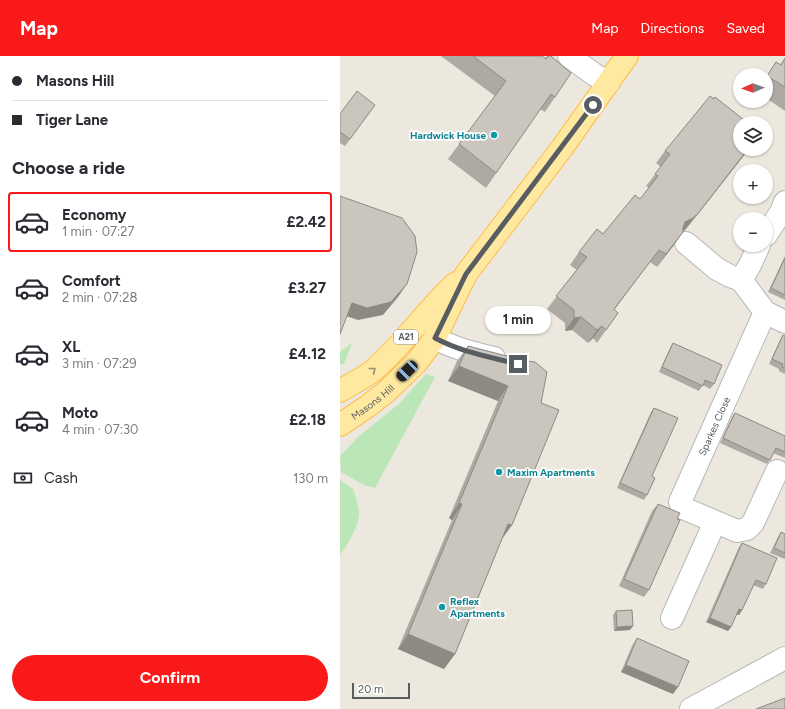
<!DOCTYPE html>
<html lang="en">
<head>
<meta charset="utf-8">
<style>
	:root { --surface:#fff; --page:#f7f7f7; --text:#2b2b33; --muted:#7c7c81; --line:#e1e1e2; --accent:#f91918 }
	body { margin:0; font-family:Figtree,sans-serif; background:var(--page); color:var(--text); height:100vh; display:flex; flex-direction:column; font-size:15px; white-space:nowrap }
	* { box-sizing:border-box; margin:0 }
	p { font-size:13px; color:var(--muted) }
	.icon { flex:none; width:22px; height:22px; fill:none; stroke:currentColor; stroke-width:2; stroke-linecap:round; stroke-linejoin:round }
	.map { position:relative; flex:1; overflow:hidden }
	.side { display:flex; flex-direction:column; background:var(--surface); width:340px }
	.side>* { flex:none }
	.hud { display:grid; align-content:center; height:88px; padding:0 12px; background:var(--surface) }
	.needle { width:26px; rotate:268deg }
	.buttons { position:absolute; left:393px; top:12px; display:grid; gap:8px }
	.buttons a { display:grid; place-items:center; width:40px; height:40px; border-radius:50%; background:var(--surface); box-shadow:0 1px 3px #0004; font-size:20px }
	.scale { position:absolute; left:12px; bottom:10px; width:58px; box-sizing:border-box; padding-left:4px; border:2px solid #585d61; border-top:0; font-size:11px; line-height:14px; white-space:nowrap; color:#585d61; -webkit-text-stroke:3px #fff; paint-order:stroke }
	.end { position:absolute; width:18px; height:18px; margin:-9px; border:5px solid #585d61; background:#fff; box-shadow:0 0 0 2px #fff }
	.from { border-radius:50% }
	.bubble { position:absolute; height:28px; border-radius:14px; background:var(--surface); box-shadow:0 1px 3px #0004; font-size:13px; font-weight:700; line-height:28px; text-align:center }
	.car { position:absolute; width:12px; height:24px; margin:-12px -6px; border-radius:5px; box-shadow:0 0 3px 1px #0007; background:linear-gradient(#222 24%,#8ab4d8 0 40%,#222 0 76%,#8ab4d8 0 86%,#222 0) }
	.hud b { display:flex; align-items:center; gap:14px; height:38px; font-size:15px }
	.hud b+b { border-top:1px solid var(--line) }
	.hud i { width:10px; height:10px; background:var(--text) }
	ul { padding:0; list-style:none }
	li { display:flex; align-items:center; gap:12px; height:60px; margin:0 8px 6px; padding:0 4px; border:2px solid transparent; border-radius:4px }
	li div { flex:1 }
	li b { display:block; font-size:15px }
	li em { font-style:normal; font-weight:700 }
	li.active { border-color:var(--accent) }
	li>.icon { width:36px; height:36px; stroke-width:1.5 }
	h2 { padding:0 12px; font-size:18px; line-height:48px }
	.pay { display:flex; align-items:center; gap:10px; height:44px; padding:0 12px; font-size:15px }
	.pay p { margin-inline-start:auto }
	.primary-button { display:flex; gap:8px; margin-top:auto; padding:8px 12px }
	.primary-button a { flex:1; height:46px; border-radius:24px; background:var(--accent); color:#fff; font-size:16px; font-weight:700; line-height:46px; text-align:center }
	header { display:flex; align-items:center; gap:24px; box-sizing:border-box; height:56px; padding:0 20px; background:var(--accent); color:#fff }
	header strong { font-size:19px }
	nav { display:flex; gap:22px; margin-inline-start:auto; font-size:14px }
	main { display:flex; flex:1; min-height:0 }
	.map>svg:first-child { display:block }
	.green { fill:#bbe7b8 }
	.lines { fill:none; stroke-linecap:round; stroke-linejoin:round }
	.street-casing { stroke:#b5b8bd; stroke-width:24 }
	.primary-casing { stroke:#febd46; stroke-width:24 }
	.street { stroke:#fff; stroke-width:22 }
	.primary { stroke:#ffe9a1; stroke-width:22 }
	.wall { fill:#aea9a3 }
	.shaded-wall { fill:#8d8a84 }
	.building { fill:#cac5bd; stroke:#8d8a84 }
	.oneway { stroke:#928e77 }
	.route { stroke:#585d61; stroke-width:5 }
	.culture-dot { fill:#0f9aa8; stroke:#fff; stroke-width:1.5 }
	.labels { text-anchor:middle; stroke-width:3.5; stroke-linejoin:round; paint-order:stroke }
	.shield { fill:#fff; stroke:#8a8e90; stroke-width:1 }
	.shield-label { font-size:9px; font-weight:bold; fill:#585d61 }
	.culture-label { font-size:10px; font-weight:bold; fill:#0d838f; stroke:#fff; text-anchor:start }
	.street-label { font-size:10px; fill:#585d61; stroke:#fff }
</style>
</head>
<body>
<header>
<strong>Map</strong>
<nav><a>Map</a><a>Directions</a><a>Saved</a></nav>
</header>
<main>
<section class="side">
<div class="hud">
<b><i class="from"></i>Masons Hill</b>
<b><i></i>Tiger Lane</b>
</div>
<h2>Choose a ride</h2>
<ul>
<li class="active"><svg class="icon" aria-label="car" viewBox="0 0 24 24"><path d="M5 17H2v-5l4-1 3-4h7l3 4 3 1v5h-3M9 17h6M6 11h13"/><circle cx="7" cy="17" r="2"/><circle cx="17" cy="17" r="2"/></svg><div><b>Economy</b><p>1 min · 07:27</p></div><em>£2.42</em></li>
<li><svg class="icon" aria-label="car" viewBox="0 0 24 24"><path d="M5 17H2v-5l4-1 3-4h7l3 4 3 1v5h-3M9 17h6M6 11h13"/><circle cx="7" cy="17" r="2"/><circle cx="17" cy="17" r="2"/></svg><div><b>Comfort</b><p>2 min · 07:28</p></div><em>£3.27</em></li>
<li><svg class="icon" aria-label="car" viewBox="0 0 24 24"><path d="M5 17H2v-5l4-1 3-4h7l3 4 3 1v5h-3M9 17h6M6 11h13"/><circle cx="7" cy="17" r="2"/><circle cx="17" cy="17" r="2"/></svg><div><b>XL</b><p>3 min · 07:29</p></div><em>£4.12</em></li>
<li><svg class="icon" aria-label="car" viewBox="0 0 24 24"><path d="M5 17H2v-5l4-1 3-4h7l3 4 3 1v5h-3M9 17h6M6 11h13"/><circle cx="7" cy="17" r="2"/><circle cx="17" cy="17" r="2"/></svg><div><b>Moto</b><p>4 min · 07:30</p></div><em>£2.18</em></li>
</ul>
<div class="pay"><svg class="icon" aria-label="cash" viewBox="0 0 24 24"><path d="M3 7h18v10H3z"/><circle cx="12" cy="12" r="2"/></svg>Cash<p>130 m</p></div>
<div class="primary-button"><a>Confirm</a></div>
</section>
<div class="map">
<svg width="445" height="653" viewBox="0 0 445 653">
	<rect width="100%" height="100%" fill="#ede8de"/>
	<!-- green -->
	<path class="green" d="M12,287L4,308L0,309V296Z
		M86,318L95,321L35,432L24,429L1,416L0,400L19,380L59,348Z
		M0,424L13,433C16,441 19,450 19,458C19,468 7,492 0,498Z"/>
	<g class="lines">
		<!-- street casing -->
		<g class="street-casing">
			<path id="street" d="M229,0L255,19L269,26
				M426,179L441,156L445,146
				M346,187L377,213L390,220L401,224L425,256L445,266
				M401,224L410,209L419,189
				M425,256L340,446L343,452L397,475L407,473L413,467L437,415
				M95,282C113,292 133,297 154,302
				M332,562L375,466
				M351,653L445,602"/>
		</g>
		<!-- primary casing -->
		<g class="primary-casing">
			<g id="primary">
				<path d="M0,335C11,328 24,322 34,314C64,288 86,254 116,227"/>
				<path id="s1" d="M0,369L28,350L47,335L77,306L95,282L126,218L222,92L287,0"/>
			</g>
		</g>
		<!-- street -->
		<use href="#street" class="street"/>
		<!-- primary -->
		<use href="#primary" class="primary"/>
	</g>
	<!-- wall -->
	<path class="wall" d="M101,0H202L205,3L207,0L215,41L205,56L200,53L146,132L108,103L155,40Z
		M445,2V55L426,42V21L436,6L440,9Z
		M30,56L5,90L0,87V58Z
		M409,93L347,172L343,176L317,211L310,206L274,253L278,257L257,287L253,282L248,287L232,274L225,275V267L207,253L237,214L230,209L239,196L263,178L300,143L309,132L306,130L321,111L316,107L325,95Z
		M445,200V244L428,236Z
		M443,279L445,280V318L439,315V313L429,308L440,284Z
		M333,287L374,328L370,333L363,329L359,335L319,316L330,292Z
		M128,290L186,305L172,469L162,483L115,598L104,613L58,593L112,464L109,462L158,345L108,325L117,305Z
		M314,352L312,420L307,439L304,444L277,432L311,356Z
		M395,357L445,380V402L433,397L430,404L427,408L380,387L392,361Z
		M318,448L337,463L309,534L304,541L279,530L312,455Z
		M441,476L445,478V503L430,497L438,481Z
		M402,487L426,528L423,533L413,529L402,554L399,559L396,558L391,571L388,575L366,566L399,491Z
		M276,555L290,574L274,575L273,559Z
		M297,582L333,638L281,616L292,590Z"/>
	<!-- shaded-wall -->
	<path class="shaded-wall" d="M408,93H409L347,172L356,160Z
		M356,159L344,175L336,179L345,166Z
		M343,176L334,189L317,211L326,198Z
		M319,194L265,266L274,253Z
		M67,228L58,241L43,259L18,264L3,259L12,247Z
		M241,261L232,274L225,275L234,262Z
		M262,270L253,282L248,287L257,274Z
		M119,310L168,330L158,345L108,325Z
		M119,447L122,448L112,464L109,462Z
		M168,468L172,469L161,484Z
		M399,553L402,554L399,559L395,558Z
		M370,562L391,571L388,575L366,566Z
		M293,570L290,574L274,575L277,571Z
		M68,578L115,598L104,613L58,593Z
		M286,609L338,631L333,638L281,616Z"/>
	<!-- building -->
	<path class="building" d="M133,0H202L206,3L208,0H211L231,17L215,41L211,38L156,117L119,88L166,25Z
		M445,2V31L427,20L436,6L441,9Z
		M17,35L35,49L10,83L0,76V58Z
		M370,40L374,43L375,41L408,67H400V93H408L356,160V159L353,162L345,166L343,172V176L326,198L319,194L274,253L278,257L266,274L262,270L257,274L241,261L234,262V254L216,240L247,201L239,196L257,173L263,178L295,139L300,143L318,120L315,118L330,98L325,95Z
		M0,140L62,162L75,180L77,196L67,228L51,246L27,252L12,247L0,278Z
		M445,202V239L431,232Z
		M443,279L445,280V312L442,311L443,308L432,303Z
		M333,287L382,309L374,328L365,324L363,330L322,311Z
		M128,290L186,305L195,306L207,316L201,347L219,354L172,469L168,468L115,598L68,578L122,448L119,447L168,330L119,310Z
		M314,352L338,362L312,420L315,422L307,439L280,427Z
		M395,357L445,380V396L436,392L430,404L383,382Z
		M318,448L340,457L337,463L340,464L309,534L284,523Z
		M441,476L445,478V497L434,492Z
		M402,487L437,502L426,528L416,524L402,554L399,553L391,571L370,562Z
		M292,554L293,570L277,571L276,555Z
		M297,582L349,605L338,631L286,609Z
		M445,642V653H416Z"/>
	<!-- one-way arrows -->
	<defs><path id="oneway-chevron" d="M-2-3.5L2.5 0L-2 3.5" fill="none" stroke-width="1.6" stroke-linecap="round" stroke-linejoin="round"/></defs>
	<use class="oneway" href="#oneway-chevron" transform="translate(33 314) rotate(-39)"/>
	<g class="lines">
		<!-- route -->
		<path class="route" d="M178,308C150,301 121,296 95,282L126,218L253,49"/>
	</g>
	<!-- markers -->
	<g class="culture-dot">
		<circle cx="154" cy="79" r="4"/>
		<circle cx="159" cy="416" r="4"/>
		<circle cx="102" cy="551" r="4"/>
	</g>
	<g class="labels">
		<!-- shield labels -->
		<rect class="shield" x="54" y="274" width="24" height="14" rx="3"/>
		<g class="shield-label">
			<text x="66" y="284">A21</text>
		</g>
		<!-- culture labels -->
		<g class="culture-label">
			<text x="146" y="83" text-anchor="end">Hardwick House</text>
			<text x="167" y="420">Maxim Apartments</text>
			<text x="110" y="549">Reflex<tspan x="110" dy="12">Apartments</tspan></text>
		</g>
		<!-- street labels -->
		<g class="street-label">
			<text dy="4" stroke="none"><textPath href="#s1" startOffset="40">Masons Hill</textPath></text>
			<text transform="translate(374 370) rotate(-66)" y="4">Sparkes Close</text>
		</g>
	</g>
</svg>
<div class="buttons">
<a><svg class="needle" viewBox="-14 -14 28 28"><path d="M0-13l5 13h-10z" fill="#e53935"/><path d="M0 13l5-13h-10z" fill="#7c7c81"/></svg></a>
<a><svg class="icon" aria-label="layers" viewBox="0 0 24 24"><path d="M12 4l9 5-9 5-9-5zM3 14l9 5 9-5"/></svg></a>
<a>+</a>
<a>−</a>
</div>
<div class="scale">20 m</div>
<i class="end from" style="left:253px;top:49px"></i>
<i class="end" style="left:178px;top:308px"></i>
<div class="bubble" style="left:145px;top:250px;width:66px">1 min</div>
<i class="car" style="left:67px;top:315px;rotate:226deg"></i>
</div>
</main>
</body>
</html>
